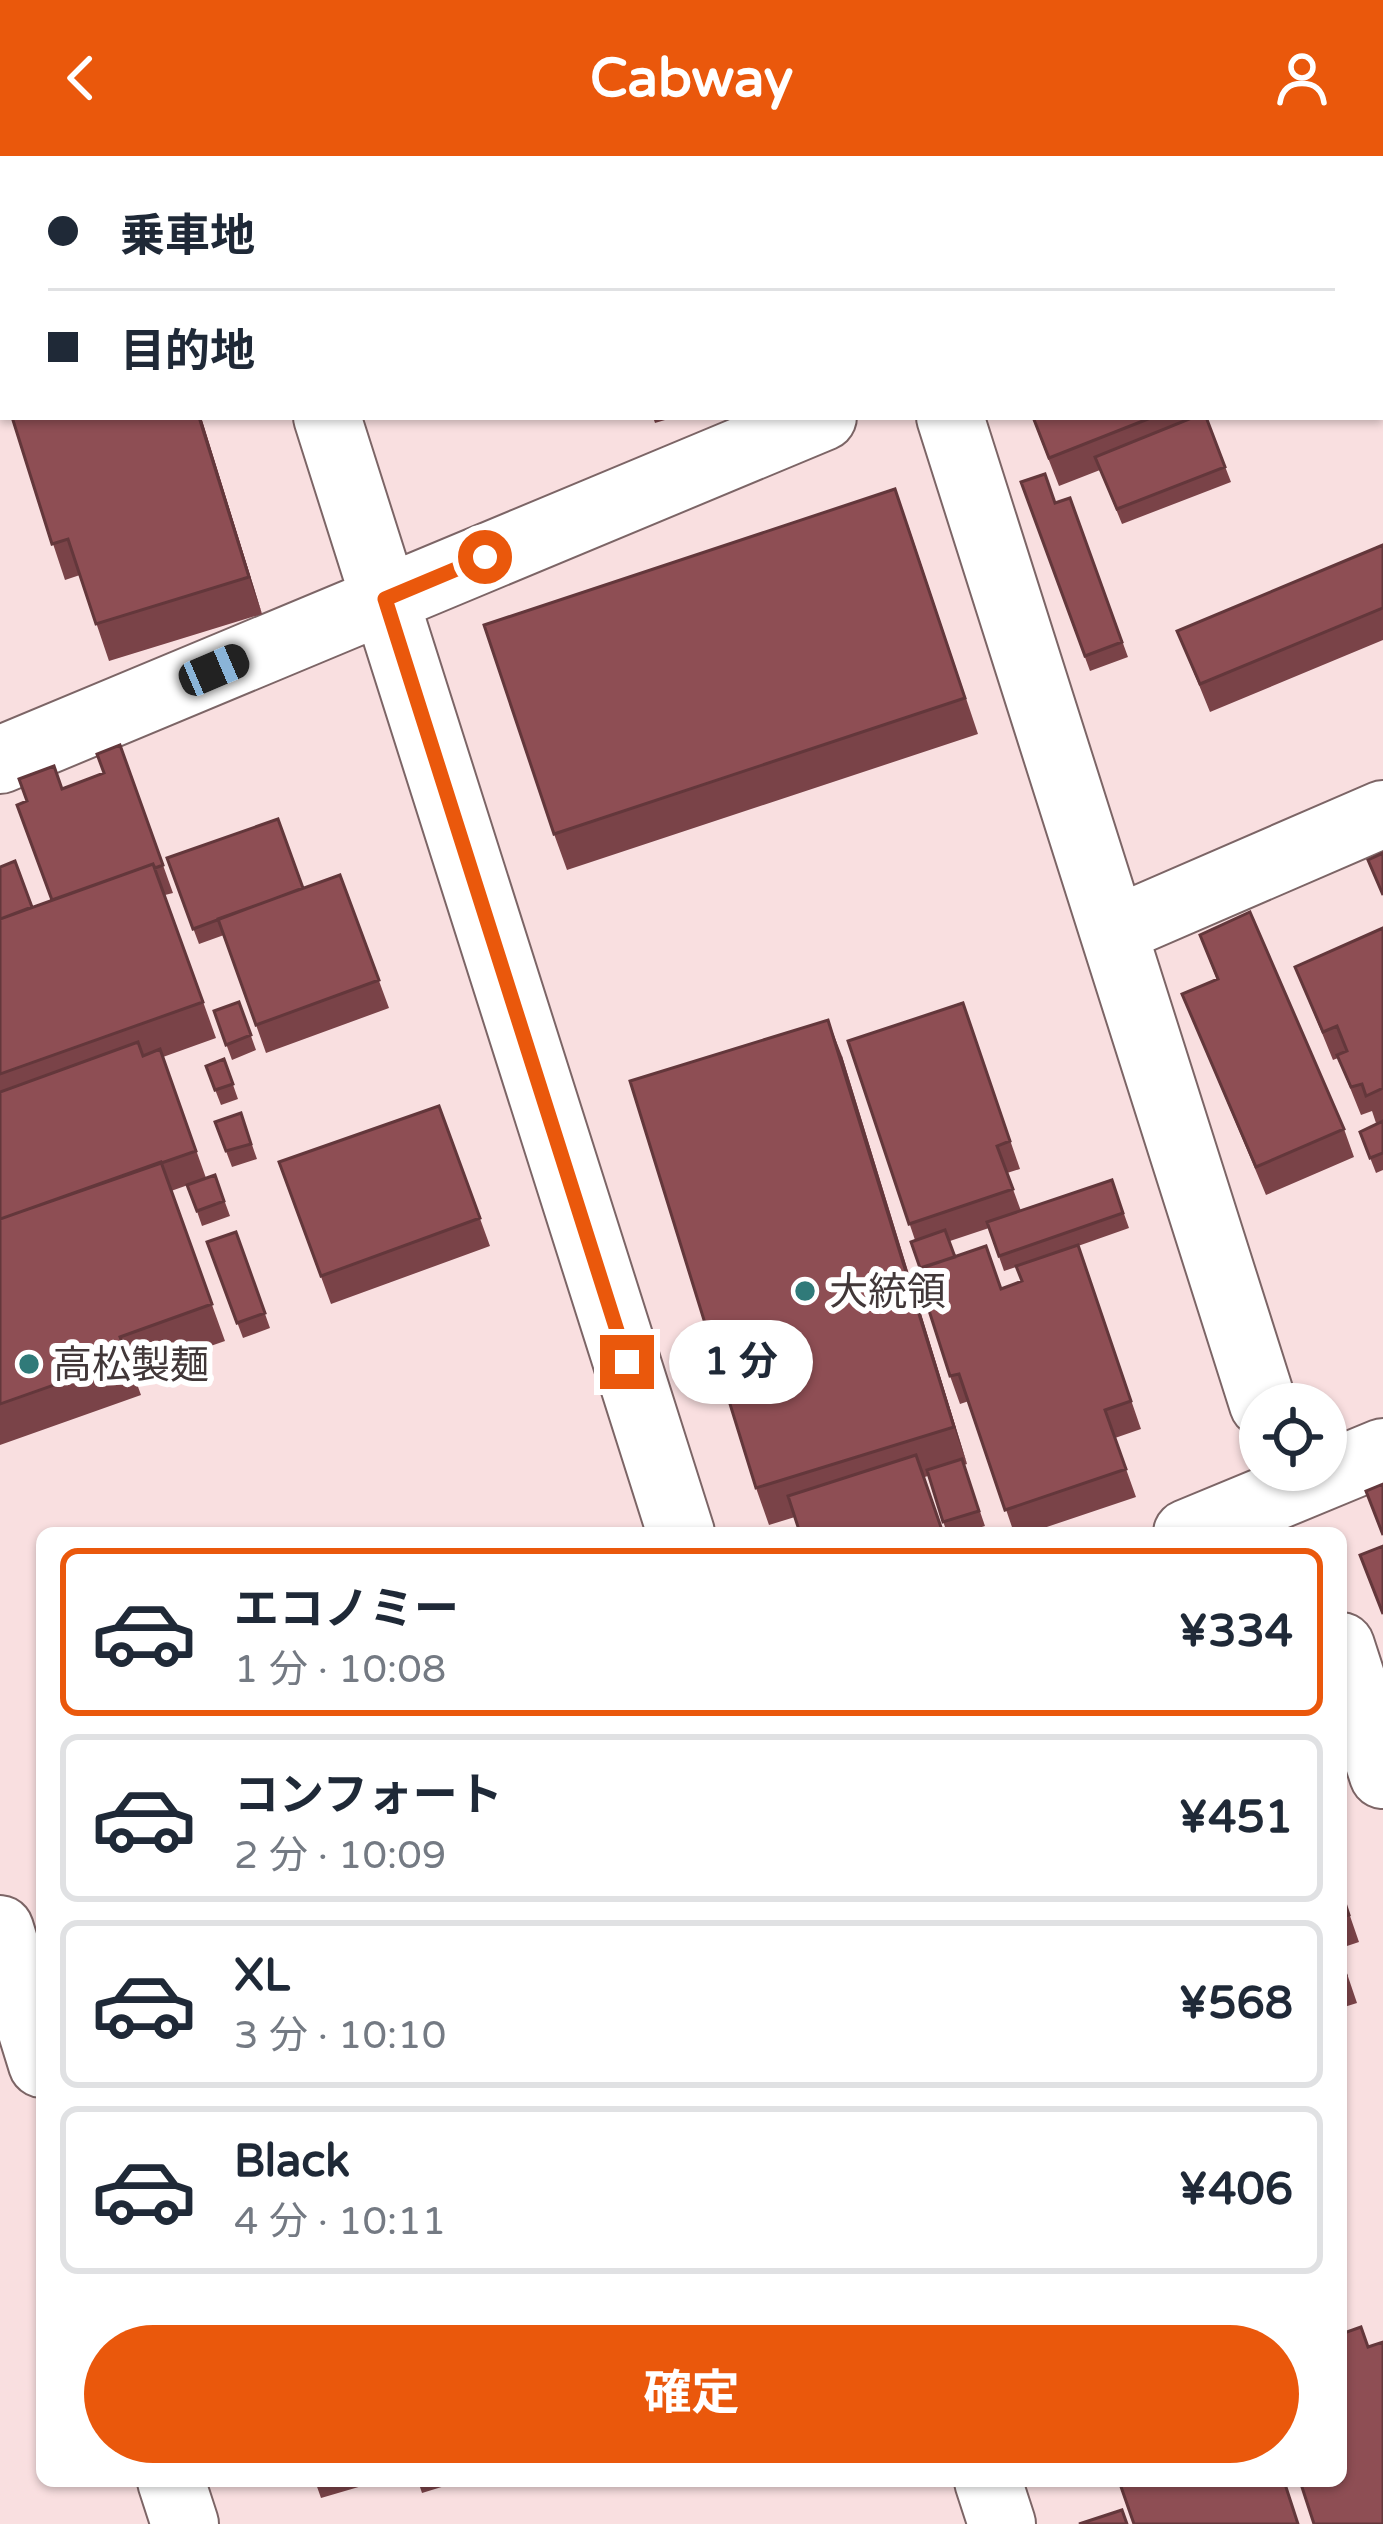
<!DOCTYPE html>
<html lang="ja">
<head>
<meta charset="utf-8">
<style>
	:root { --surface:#fff; --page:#f2f2f3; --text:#1f2937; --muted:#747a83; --line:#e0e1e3; --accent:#ea580c }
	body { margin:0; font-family:"Varela Round","Noto Sans JP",sans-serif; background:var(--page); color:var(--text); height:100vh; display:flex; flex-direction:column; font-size:45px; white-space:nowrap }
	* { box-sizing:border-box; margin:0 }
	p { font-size:39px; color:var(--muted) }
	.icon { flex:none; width:66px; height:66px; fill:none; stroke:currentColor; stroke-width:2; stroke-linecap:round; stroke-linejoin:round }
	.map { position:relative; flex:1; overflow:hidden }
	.panel { position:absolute; left:36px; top:1371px; width:1311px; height:960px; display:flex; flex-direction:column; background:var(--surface); border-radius:18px; box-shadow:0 3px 9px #0004 }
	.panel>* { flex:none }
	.hud { position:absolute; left:0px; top:0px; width:1383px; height:264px; box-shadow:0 3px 9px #0004; display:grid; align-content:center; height:264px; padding:0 48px; background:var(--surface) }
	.buttons { position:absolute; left:1239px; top:1227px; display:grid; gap:24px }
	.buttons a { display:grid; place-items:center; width:108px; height:108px; border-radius:50%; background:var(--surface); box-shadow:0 3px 9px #0004; font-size:60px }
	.end { position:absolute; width:54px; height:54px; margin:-27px; border:15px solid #ea580c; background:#fff; box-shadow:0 0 0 6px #fff }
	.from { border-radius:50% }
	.bubble { position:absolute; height:84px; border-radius:42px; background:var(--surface); box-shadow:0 3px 9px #0004; font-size:39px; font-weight:700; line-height:84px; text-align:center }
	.car { position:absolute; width:36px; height:72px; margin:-36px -18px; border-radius:15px; box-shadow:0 0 9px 3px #0007; background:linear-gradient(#222 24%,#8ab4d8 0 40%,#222 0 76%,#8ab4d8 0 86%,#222 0) }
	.hud b { display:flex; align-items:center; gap:42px; height:114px; font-size:45px }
	.hud b+b { border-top:3px solid var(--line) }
	.hud i { width:30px; height:30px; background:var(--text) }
	ul { padding:21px 0 0; list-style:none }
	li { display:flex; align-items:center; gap:36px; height:168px; margin:0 24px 18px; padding:0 24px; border:6px solid var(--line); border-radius:18px }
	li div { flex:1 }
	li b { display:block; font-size:45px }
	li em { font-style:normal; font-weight:700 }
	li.selected { border-color:var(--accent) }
	li>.icon { width:108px; height:108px; stroke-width:1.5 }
	.primary-button { display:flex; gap:24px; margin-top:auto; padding:24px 48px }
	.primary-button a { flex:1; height:138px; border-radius:72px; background:var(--accent); color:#fff; font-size:48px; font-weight:700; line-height:138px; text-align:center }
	header { display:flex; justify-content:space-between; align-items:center; height:156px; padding:0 48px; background:var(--accent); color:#fff; font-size:54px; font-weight:700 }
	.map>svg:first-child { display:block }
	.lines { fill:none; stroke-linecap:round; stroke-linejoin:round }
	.minor-casing { stroke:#7c6566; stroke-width:70 }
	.primary-casing { stroke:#7c6566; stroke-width:70 }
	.minor { stroke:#fff; stroke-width:66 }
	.primary { stroke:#fff; stroke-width:66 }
	.wall { fill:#7a4348; fill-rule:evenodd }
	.shaded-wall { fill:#63373b }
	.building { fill:#8e4e54; stroke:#63373b; stroke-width:3 }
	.route { stroke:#ea580c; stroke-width:15 }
	.poi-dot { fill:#307a79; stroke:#fff; stroke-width:4.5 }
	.labels { text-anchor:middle; stroke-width:12; stroke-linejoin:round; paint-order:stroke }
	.poi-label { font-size:39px; fill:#413738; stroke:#fff; text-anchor:start }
</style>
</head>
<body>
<header><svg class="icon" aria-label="back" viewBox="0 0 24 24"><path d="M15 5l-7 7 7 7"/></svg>Cabway<svg class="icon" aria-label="person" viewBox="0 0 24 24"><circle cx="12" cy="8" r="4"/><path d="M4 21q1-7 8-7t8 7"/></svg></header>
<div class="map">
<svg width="1383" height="2368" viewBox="0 0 1383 2368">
	<rect width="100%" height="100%" fill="#f9dfe0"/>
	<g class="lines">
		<!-- minor casing -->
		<g class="minor-casing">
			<path id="minor" d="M245,0L246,3
				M867,0L868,3
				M1380,27L1383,26
				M327,261L681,1377
				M950,261L1263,1248
				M0,604L823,261
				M1113,775L1383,658
				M1187,1377L1383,1296
				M1341,1490L1383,1619
				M988,2325L1002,2368"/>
		</g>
		<!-- primary casing -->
		<g class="primary-casing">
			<path id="primary" d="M0,1773L42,1908
				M171,2325L185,2368"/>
		</g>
		<!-- minor -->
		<use href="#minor" class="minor"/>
		<!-- primary -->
		<use href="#primary" class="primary"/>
	</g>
	<!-- wall -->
	<path class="wall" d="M925,0H1317L1310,3H926Z
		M11,261H201L262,458L109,505L80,419L65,424Z
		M653,261H675L655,267Z
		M1032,261H1206L1231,326L1122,368L1100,314L1059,330Z
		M1021,326L1055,347L1070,342L1128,501L1090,515Z
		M908,369L978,578L567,714L554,678Z
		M1383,389V484L1210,556L1177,475Z
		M120,589L173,737L165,739L216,882L163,901L206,1022L215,1019L230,1060L202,1070L188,1029L171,1035L225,1185L133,1217L141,1239L0,1289V711L32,751L52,744L62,633L104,617Z
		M167,702L303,732L340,719L389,852L266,897L224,779L199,788Z
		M1383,772V964L1376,967L1372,955L1361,959L1338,902L1333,904L1295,811Z
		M1200,779L1344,973L1354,1001L1266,1039L1182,838L1217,824Z
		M239,846L256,894L232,904L214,855Z
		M963,847L1020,1013L1007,1017L1021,1055L1112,1024L1129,1072L1078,1090L1141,1273L1115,1282L1136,1341L1029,1377H1014L969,1245L960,1248L950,1220L920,1112L915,1084L848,885ZM989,1072L1004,1115L1016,1111L1022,1125L1001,1133L955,1101L950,1085Z
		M842,900L967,1308L964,1309L985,1370L963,1377H947L928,1320L769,1369L756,1332Z
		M224,903L238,943L221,949L206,910Z
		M439,950L490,1090L331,1148L279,1006Z
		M241,957L257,1003L232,1011L215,966Z
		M1383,965V1014L1376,1017L1360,976Z
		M236,1076L270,1172L243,1182L207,1086Z
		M1341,1734L1359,1786L1341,1792Z
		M1341,1800L1357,1847L1341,1852Z
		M315,2325H379L321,2342Z
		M418,2325H461L422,2337Z"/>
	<!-- shaded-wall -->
	<path class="shaded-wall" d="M199,261H201L262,458L249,421Z
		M828,864L842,900L967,1308L954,1271Z"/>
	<!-- building -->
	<path class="building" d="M0,0H50L51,3H3V233L1,234Z
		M594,0H689L690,3H584Z
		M928,0H1205L1198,3H929Z
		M12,261H199L249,421L96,468L68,383L52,388Z
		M1033,261H1153L1049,302Z
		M1194,261H1206L1225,311L1117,353L1095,301Z
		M1045,318L1055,347L1070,342L1122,486L1085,500L1021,326Z
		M895,333L965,542L554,678L484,469Z
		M1383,389V452L1200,528L1177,475Z
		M120,589L163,709L155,712L153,708L52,744L17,649L27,645L19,623L54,610L62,633L104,617L97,598Z
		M278,663L303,732L193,773L167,702Z
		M1383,697V739L1368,704Z
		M15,705L32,751L0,763V711Z
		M153,708L203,846L0,918V763Z
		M340,719L379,824L256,869L218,763Z
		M1250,756L1344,973L1256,1011L1182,838L1218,823L1200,779Z
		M1383,772V932L1366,940L1362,928L1351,931L1337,899L1347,895L1337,870L1323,876L1295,811Z
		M239,846L251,879L226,889L214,855Z
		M963,847L1010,985L997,990L1013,1033L909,1068L848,885Z
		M828,864L954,1271L756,1332L630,925Z
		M138,886L143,900L160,893L196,995L0,1063V936Z
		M224,903L233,928L215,934L206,910Z
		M439,950L480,1062L321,1120L279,1006Z
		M241,957L251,988L226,995L215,966Z
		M1383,965V997L1370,1002L1360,976Z
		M161,1006L212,1148L120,1181L128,1203L0,1248V1063Z
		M215,1019L224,1045L197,1055L187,1029Z
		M1112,1024L1123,1057L999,1100L987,1066Z
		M945,1074L955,1101L920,1112L911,1086Z
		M236,1076L265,1157L237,1167L207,1086Z
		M1078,1089L1131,1245L1105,1254L1126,1313L1005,1354L959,1218L950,1220L916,1114L986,1090L1001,1133L1022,1125L1016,1110Z
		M916,1299L943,1377H800L788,1340Z
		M962,1303L979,1355L943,1366L927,1314Z
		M1383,1328V1379L1366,1335Z
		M1383,1390V1458L1360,1399Z
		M1341,1735L1349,1759L1341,1761Z
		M1341,1803L1346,1819L1341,1821Z
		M1361,2171L1368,2191L1383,2186V2368H1314L1300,2325H1341V2178Z
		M1119,2325H1284L1298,2368H1134Z
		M1122,2354L1127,2368H1079Z"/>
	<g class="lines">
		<!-- route -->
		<path class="route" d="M485,401L385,443L627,1206"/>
	</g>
	<!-- markers -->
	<g class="poi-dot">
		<circle cx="805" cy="1135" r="12"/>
		<circle cx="29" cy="1208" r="12"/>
	</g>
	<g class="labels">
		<!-- poi labels -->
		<g class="poi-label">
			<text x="829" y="1149">大統領</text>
			<text x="53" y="1222">高松製麺</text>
		</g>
	</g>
</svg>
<div class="buttons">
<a><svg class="icon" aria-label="locate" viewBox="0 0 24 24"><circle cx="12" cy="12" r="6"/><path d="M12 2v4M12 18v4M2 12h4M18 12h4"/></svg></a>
</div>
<i class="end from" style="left:485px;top:401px"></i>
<i class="end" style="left:627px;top:1206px"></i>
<div class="bubble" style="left:669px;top:1164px;width:144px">1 分</div>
<i class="car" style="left:214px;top:514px;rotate:67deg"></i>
<div class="hud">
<b><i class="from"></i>乗車地</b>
<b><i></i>目的地</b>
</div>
<section class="panel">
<ul>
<li class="selected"><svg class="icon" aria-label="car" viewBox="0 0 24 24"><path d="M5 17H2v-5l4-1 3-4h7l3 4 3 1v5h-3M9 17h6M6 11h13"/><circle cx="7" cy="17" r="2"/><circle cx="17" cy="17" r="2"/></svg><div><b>エコノミー</b><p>1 分 · 10:08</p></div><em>¥334</em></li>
<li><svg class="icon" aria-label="car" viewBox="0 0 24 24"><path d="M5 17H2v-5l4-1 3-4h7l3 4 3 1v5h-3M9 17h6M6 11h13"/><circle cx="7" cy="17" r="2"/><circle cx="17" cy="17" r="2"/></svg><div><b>コンフォート</b><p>2 分 · 10:09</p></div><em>¥451</em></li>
<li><svg class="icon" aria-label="car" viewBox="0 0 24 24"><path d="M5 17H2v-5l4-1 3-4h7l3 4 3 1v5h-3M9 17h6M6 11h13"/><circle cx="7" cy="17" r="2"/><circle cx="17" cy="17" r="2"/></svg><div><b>XL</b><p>3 分 · 10:10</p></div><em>¥568</em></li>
<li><svg class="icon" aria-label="car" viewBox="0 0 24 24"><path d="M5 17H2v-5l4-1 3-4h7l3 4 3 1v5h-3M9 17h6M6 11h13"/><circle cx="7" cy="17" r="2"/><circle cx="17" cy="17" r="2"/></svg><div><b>Black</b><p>4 分 · 10:11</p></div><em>¥406</em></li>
</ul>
<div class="primary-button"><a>確定</a></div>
</section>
</div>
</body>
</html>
